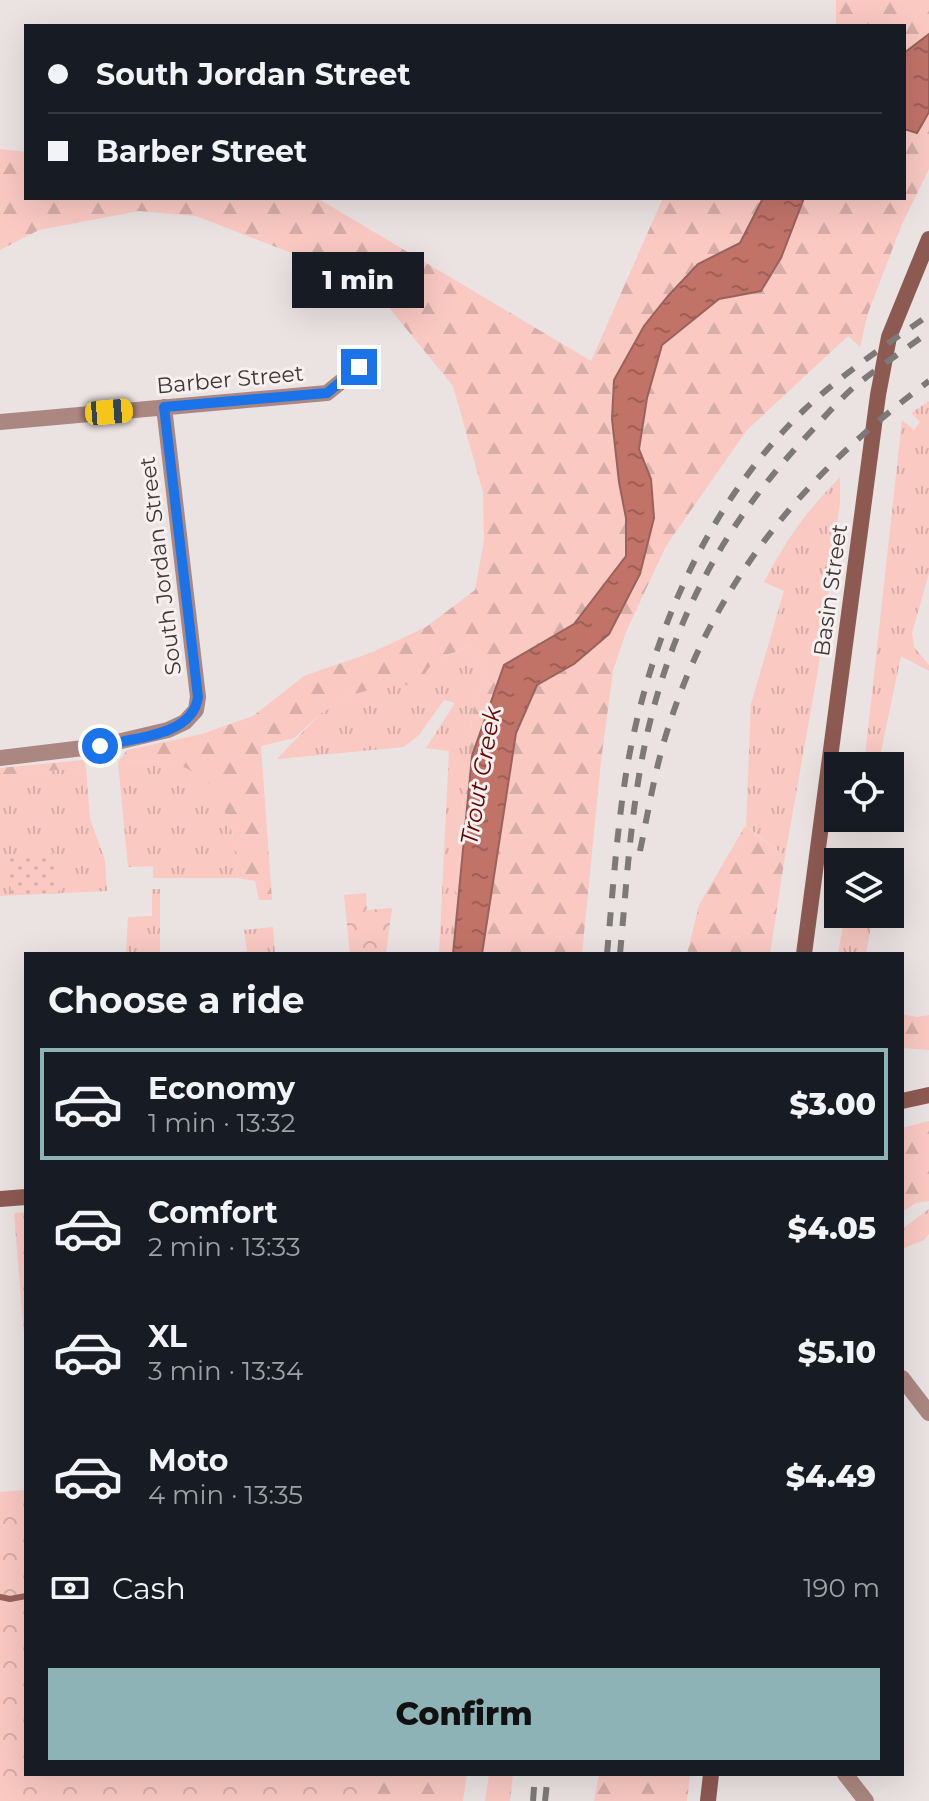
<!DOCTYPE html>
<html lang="en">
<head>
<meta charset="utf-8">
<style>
	:root { --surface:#171b24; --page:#20242c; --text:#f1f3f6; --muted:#9ea1a6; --line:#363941; --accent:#8eb3b7 }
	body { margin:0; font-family:Montserrat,sans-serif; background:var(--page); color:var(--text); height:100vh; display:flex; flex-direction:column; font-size:30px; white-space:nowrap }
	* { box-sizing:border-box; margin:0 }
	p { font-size:26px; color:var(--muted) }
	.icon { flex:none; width:44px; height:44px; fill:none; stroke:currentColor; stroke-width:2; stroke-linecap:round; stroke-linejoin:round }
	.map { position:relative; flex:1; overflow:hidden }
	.side { position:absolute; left:24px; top:952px; width:880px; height:824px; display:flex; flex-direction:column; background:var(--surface); border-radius:0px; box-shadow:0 8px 32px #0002 }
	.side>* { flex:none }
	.top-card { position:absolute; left:24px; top:24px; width:882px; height:176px; border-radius:0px; box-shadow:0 8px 32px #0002; display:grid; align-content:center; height:176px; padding:0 24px; background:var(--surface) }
	.buttons { position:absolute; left:824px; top:752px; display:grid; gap:16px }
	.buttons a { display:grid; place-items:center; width:80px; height:80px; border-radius:0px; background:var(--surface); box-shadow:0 8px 32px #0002; font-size:40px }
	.end { position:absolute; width:36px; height:36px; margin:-18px; border:10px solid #1a73e8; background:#fff; box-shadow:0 0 0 4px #fff }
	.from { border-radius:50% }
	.bubble { position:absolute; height:56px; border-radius:0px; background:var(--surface); box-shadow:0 8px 32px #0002; font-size:26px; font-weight:800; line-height:56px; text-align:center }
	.car { position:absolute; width:24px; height:48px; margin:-24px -12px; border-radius:10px; box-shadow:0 0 6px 2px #0007; background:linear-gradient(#f5c518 24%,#345 0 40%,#f5c518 0 76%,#345 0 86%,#f5c518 0) }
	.top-card b { display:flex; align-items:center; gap:28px; height:76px; font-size:30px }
	.top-card b+b { border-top:2px solid var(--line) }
	.top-card i { width:20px; height:20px; background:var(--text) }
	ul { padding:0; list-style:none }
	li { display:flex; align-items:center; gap:24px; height:112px; margin:0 16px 12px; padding:0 8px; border:4px solid transparent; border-radius:0px }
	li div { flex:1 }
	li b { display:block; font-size:30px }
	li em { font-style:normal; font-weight:800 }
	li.on { border-color:var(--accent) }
	li>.icon { width:72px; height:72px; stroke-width:1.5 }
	h2 { padding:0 24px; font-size:36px; line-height:96px }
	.pay { display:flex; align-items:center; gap:20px; height:88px; padding:0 24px; font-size:30px }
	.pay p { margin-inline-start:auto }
	.cta { display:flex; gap:16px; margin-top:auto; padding:16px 24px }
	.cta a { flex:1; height:92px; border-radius:0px; background:var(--accent); color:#111; font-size:32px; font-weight:800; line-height:92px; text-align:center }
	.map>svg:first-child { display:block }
	.grass { fill:url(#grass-tufts) }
	.forest { fill:url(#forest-firs) }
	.park { fill:url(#park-crowns) }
	.garden { fill:url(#garden-dots) }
	.water { fill:url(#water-ripples); stroke:#99625a; stroke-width:2 }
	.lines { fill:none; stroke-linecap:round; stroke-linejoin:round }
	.stream { stroke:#99625a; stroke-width:6 }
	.street { stroke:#ab8781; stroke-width:16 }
	.secondary { stroke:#8d5a52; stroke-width:16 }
	.rail { stroke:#7d7979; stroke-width:6; stroke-dasharray:14 14; stroke-linecap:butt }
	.route { stroke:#1a73e8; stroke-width:10 }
	.labels { text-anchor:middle; stroke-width:6; stroke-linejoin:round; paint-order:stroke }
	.street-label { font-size:22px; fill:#3c3939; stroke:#f7f0ef }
	.water-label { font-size:24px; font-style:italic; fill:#680303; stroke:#f7f0ef }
</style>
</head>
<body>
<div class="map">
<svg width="929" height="1801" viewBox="0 0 929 1801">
	<defs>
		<pattern id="grass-tufts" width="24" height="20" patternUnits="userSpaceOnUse" patternTransform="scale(2)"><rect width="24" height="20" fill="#f9c9c2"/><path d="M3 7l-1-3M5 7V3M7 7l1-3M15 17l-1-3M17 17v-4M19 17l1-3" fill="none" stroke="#d6ada7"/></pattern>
		<pattern id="forest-firs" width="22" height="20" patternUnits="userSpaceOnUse" patternTransform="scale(2)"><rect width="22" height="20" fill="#f9c9c2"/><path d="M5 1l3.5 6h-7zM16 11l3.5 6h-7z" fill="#d6ada7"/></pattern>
		<pattern id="park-crowns" width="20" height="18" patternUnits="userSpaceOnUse" patternTransform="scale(2)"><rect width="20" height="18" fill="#f9c9c2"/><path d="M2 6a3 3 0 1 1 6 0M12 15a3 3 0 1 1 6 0" fill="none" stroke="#d6ada7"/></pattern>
		<pattern id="garden-dots" width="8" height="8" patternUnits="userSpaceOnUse" patternTransform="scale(2)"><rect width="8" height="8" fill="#f9c9c2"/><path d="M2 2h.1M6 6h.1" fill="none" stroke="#d6ada7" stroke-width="1.8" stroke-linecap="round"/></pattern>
		<pattern id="water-ripples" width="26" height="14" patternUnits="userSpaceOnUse" patternTransform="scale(2)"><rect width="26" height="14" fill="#c17368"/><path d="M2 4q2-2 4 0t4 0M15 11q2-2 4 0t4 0" fill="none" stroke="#9e5f57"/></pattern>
	</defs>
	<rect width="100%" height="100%" fill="#eae3e2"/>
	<!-- grass -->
	<path class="grass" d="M929,401V573L912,633L914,647L929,665V671L901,656L878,766H864L902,420L914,430L920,422L911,413Z
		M840,477V502L818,670L785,856L746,826L751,704L784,591L764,582C788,537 804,514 840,477Z
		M471,646C490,670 484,684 473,710L449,954H439L449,751L426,748L455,703L444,700L419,735L404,747L277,759L320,714L351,695L424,673L434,661Z
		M170,761C185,767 203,775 214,787C232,807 235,852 238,878H153V866L128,867L118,762Z
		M86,767L90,819L105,860L107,891L0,896V776Z
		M152,889H160V954H126L128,917L152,916Z
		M845,914H866L871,926L866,954H838Z
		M273,927L275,954H224L247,951L244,930Z
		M929,1209V1234L924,1240L902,1249V1229Z"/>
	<!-- forest -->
	<path class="forest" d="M836,0H929V34L904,53V26H836Z
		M929,112V169L902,224L868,313L860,347L848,336L747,430L666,546L626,632L613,671L601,761L582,954H482L516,733L537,685L574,664L609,634L640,574L654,518L651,479L638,449L647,398L662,345L719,299L761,291L781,258L804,198H904V129L917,133Z
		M0,149L26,152V198H317L591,361L663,198H763L740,244L698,264L644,326L619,482L626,518V556L574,624L504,666L472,756L453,954H449L473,710C484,684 490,670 471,646C441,658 431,657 417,689L399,682L351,695L320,714L294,738L261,746L272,900H259L255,881L238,878L232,829L215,788L188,769L170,761L118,762L127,750L202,734L253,716L304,676L373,652L426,627L475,590L484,540L483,492L453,386L381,298L325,266L196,216L139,211L39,230L0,250Z
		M84,760L86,767L0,776V768Z
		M745,826L785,856L770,954H687L699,905Z
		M902,1014L917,1017L929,1015V1050L902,1048Z
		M929,1121V1201L916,1203L902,1212V1128Z
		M351,1774H467L463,1801H343Z
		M489,1774H513L510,1801H485Z
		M599,1774H690L687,1801H594Z"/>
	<!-- park -->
	<path class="park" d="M366,893L367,910L392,908L386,954H350L344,895Z
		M26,1212V1335H24L14,1213Z
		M26,1490V1774H350L372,1794V1801H0V1492Z"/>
	<!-- garden -->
	<path class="garden" d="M56,853L60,893L11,895L8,856Z"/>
	<!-- water -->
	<path class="water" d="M929,34V112L917,133L904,129V53Z
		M763,198H804L781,258L761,291L719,299L662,345L647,398L639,449L651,479L654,518L640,574L609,634L574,664L537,685L516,733L482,954H453L472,756L504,665L574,624L626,556V518L619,482L612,419L614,380L644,326L668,296L698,264L740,243Z"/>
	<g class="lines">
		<!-- stream -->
		<path class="stream" d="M0,1597L10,1599L26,1596"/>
		<!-- street -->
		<path class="street" d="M0,422L327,393L359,367
			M0,758L100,746L168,730L185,722L196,710L198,697L164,407
			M902,1378L929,1413
			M845,1774L866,1801"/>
		<!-- secondary -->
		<path class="secondary" d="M804,954L878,395L889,337L929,239
			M902,1101L929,1095
			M0,1199L26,1197
			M708,1801L711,1774"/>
		<!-- rail -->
		<path class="rail" d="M640,851C648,813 654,775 665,738C711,585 803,475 929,381
			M607,954C613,890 617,825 628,762C652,632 708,503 804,410C842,374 886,345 929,315
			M620,954C627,879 631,804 648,730C675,616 725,524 804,439C821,421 837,402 855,386C879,367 904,350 929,332
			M533,1801L535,1774
			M545,1801L548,1774"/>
	</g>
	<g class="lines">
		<!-- route -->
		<path class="route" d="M100,746C131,738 193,737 198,697L164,407L327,393L359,367"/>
	</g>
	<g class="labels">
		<!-- street labels -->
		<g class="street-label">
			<text transform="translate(230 379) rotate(-5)" y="8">Barber Street</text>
			<text transform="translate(160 566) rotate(-97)" y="8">South Jordan Street</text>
			<text transform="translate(830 590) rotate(-82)" y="8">Basin Street</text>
		</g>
		<!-- water labels -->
		<g class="water-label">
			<text transform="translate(481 776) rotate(-80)" y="8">Trout Creek</text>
		</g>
	</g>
</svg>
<div class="buttons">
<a><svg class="icon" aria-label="locate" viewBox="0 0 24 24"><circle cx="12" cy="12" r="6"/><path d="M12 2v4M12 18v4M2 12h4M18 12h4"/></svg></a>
<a><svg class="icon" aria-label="layers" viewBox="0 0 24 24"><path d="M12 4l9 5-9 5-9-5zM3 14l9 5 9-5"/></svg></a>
</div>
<i class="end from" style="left:100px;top:746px"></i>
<i class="end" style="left:359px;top:367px"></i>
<div class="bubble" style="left:292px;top:252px;width:132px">1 min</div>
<i class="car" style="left:109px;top:412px;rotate:85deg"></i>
<div class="top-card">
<b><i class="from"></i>South Jordan Street</b>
<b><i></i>Barber Street</b>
</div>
<section class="side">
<h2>Choose a ride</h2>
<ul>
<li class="on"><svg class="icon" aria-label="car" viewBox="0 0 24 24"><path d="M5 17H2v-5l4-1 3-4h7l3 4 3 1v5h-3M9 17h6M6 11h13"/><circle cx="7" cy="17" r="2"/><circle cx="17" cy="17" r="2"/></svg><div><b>Economy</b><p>1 min · 13:32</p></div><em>$3.00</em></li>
<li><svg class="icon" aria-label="car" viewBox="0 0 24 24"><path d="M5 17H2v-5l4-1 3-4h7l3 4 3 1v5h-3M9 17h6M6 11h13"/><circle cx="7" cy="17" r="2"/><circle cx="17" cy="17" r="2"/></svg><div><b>Comfort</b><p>2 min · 13:33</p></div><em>$4.05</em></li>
<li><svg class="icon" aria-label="car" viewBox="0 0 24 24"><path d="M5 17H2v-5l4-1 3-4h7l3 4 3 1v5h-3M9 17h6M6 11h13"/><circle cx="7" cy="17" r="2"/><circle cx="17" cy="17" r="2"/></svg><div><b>XL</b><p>3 min · 13:34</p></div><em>$5.10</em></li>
<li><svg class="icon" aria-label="car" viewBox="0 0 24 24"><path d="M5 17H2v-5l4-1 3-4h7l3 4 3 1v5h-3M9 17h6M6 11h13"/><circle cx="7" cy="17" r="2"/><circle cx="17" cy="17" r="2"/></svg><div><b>Moto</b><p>4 min · 13:35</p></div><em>$4.49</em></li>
</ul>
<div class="pay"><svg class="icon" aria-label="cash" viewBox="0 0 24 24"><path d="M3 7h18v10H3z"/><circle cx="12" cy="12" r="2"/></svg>Cash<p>190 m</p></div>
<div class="cta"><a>Confirm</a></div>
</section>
</div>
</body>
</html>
